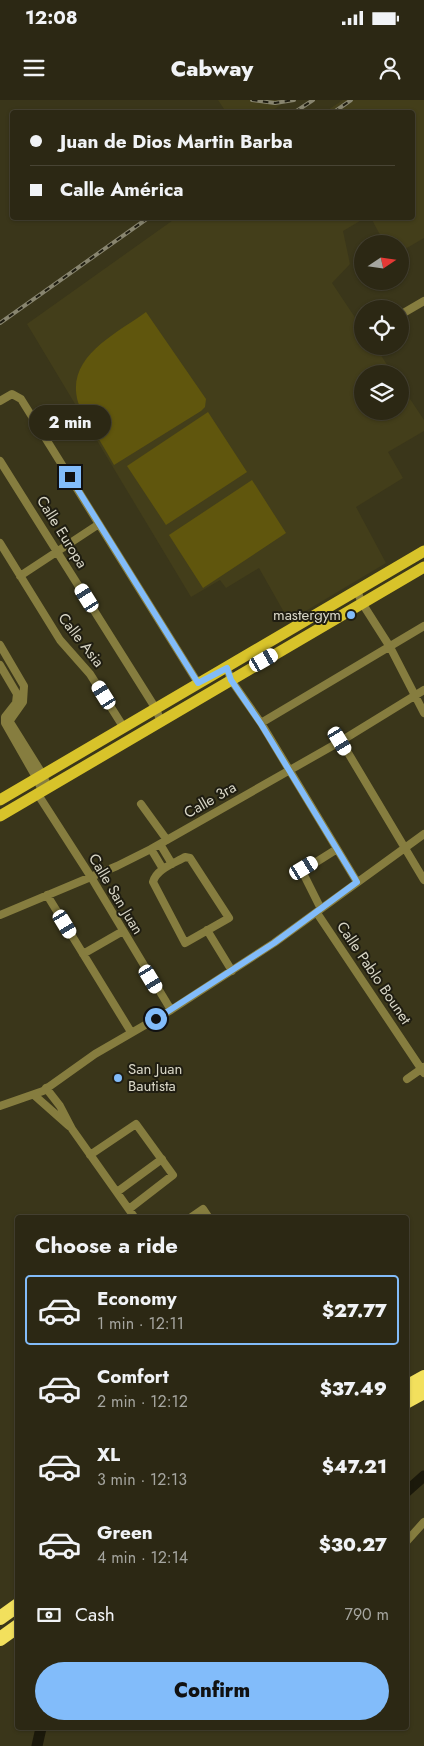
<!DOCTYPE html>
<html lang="en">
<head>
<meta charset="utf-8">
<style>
	:root { --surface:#2c2814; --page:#34301d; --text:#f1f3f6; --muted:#a6a6a0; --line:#484434; --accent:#82bcfa }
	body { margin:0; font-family:Jost,sans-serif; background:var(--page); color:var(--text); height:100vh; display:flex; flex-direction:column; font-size:19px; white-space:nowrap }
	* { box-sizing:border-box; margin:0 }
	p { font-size:16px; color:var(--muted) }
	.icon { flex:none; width:28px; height:28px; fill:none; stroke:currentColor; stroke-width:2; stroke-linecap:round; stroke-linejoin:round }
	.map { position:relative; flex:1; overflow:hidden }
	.panel { position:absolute; left:15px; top:1115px; width:394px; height:515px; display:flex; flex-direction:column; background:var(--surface); border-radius:5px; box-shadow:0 1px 4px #0004,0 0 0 1px var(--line) }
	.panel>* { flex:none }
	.hud { position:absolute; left:10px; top:10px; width:405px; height:110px; border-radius:5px; box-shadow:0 1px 4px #0004,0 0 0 1px var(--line); display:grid; align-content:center; height:110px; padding:0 20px; background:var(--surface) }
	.needle { width:32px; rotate:77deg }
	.controls { position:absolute; left:354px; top:135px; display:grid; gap:10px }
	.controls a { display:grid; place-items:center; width:55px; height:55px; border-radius:50%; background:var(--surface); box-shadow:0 1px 4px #0004,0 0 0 1px var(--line); font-size:25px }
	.end { position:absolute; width:22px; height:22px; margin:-11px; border:6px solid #82bcfa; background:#111; box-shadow:0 0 0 2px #111 }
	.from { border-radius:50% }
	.bubble { position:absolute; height:35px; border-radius:18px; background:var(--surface); box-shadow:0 1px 4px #0004,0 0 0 1px var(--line); font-size:16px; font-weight:800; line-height:35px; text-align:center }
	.car { position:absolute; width:15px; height:30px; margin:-15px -8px; border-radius:6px; box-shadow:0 0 4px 1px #0007; background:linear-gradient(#fff 24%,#345 0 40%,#fff 0 76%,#345 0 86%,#fff 0) }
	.hud b { display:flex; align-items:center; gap:18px; height:48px; font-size:19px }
	.hud b+b { border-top:1px solid var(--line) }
	.hud i { width:12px; height:12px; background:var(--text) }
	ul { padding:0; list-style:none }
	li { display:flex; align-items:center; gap:15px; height:70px; margin:0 10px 8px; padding:0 10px; border:2px solid transparent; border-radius:5px }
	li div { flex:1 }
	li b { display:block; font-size:19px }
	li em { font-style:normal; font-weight:800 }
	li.current { border-color:var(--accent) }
	li>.icon { width:45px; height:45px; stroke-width:1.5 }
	h2 { padding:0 20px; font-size:22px; line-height:60px }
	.pay { display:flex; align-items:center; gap:12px; height:55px; padding:0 20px; font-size:19px }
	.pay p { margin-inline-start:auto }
	.primary-button { display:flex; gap:10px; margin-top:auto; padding:10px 20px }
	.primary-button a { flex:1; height:58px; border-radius:30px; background:var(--accent); color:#111; font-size:20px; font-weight:800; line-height:58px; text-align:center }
	.status { display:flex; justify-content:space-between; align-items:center; height:35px; padding:0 25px; background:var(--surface); direction:ltr }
	.status svg { height:14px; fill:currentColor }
	header { display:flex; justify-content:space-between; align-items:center; height:65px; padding:0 20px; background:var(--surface); font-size:22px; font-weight:800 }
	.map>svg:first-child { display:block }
	.built { fill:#433e1a }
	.green { fill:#60560d }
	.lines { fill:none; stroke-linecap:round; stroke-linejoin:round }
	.river { stroke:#1b190b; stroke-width:11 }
	.street { stroke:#867d3f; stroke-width:8 }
	.primary { stroke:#d8c32a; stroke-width:11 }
	.highway { stroke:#f2e05d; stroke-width:14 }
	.rail-casing { stroke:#88856f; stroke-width:4 }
	.rail { stroke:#1f1d11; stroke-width:2; stroke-dasharray:5.5; stroke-linecap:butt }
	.route { stroke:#82bcfa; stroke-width:6 }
	.poi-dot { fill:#82bcfa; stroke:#1f1d11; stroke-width:2 }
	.labels { text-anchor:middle; stroke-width:4; stroke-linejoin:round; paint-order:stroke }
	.street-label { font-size:15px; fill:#d8d6c6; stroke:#1f1d11 }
	.poi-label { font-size:15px; fill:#d8d6c6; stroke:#1f1d11; text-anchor:end }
</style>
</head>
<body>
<div class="status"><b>12:08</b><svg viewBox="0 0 49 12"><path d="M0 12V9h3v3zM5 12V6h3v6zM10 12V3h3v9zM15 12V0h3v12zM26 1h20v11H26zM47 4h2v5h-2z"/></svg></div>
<header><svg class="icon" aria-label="menu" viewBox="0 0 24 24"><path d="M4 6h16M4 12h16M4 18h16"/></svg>Cabway<svg class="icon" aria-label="person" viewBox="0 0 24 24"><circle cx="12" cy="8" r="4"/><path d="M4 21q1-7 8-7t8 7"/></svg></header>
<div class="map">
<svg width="424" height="1646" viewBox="0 0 424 1646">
	<rect width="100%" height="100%" fill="#3a361a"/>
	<!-- built -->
	<path class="built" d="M218,0H288L270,12H226Z
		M343,0H424V138L400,152V144H385L371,118H412V12H325Z
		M176,118H365L343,131L350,164L332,183L362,228V246H375L393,274H362V311H400V284L424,320V331L388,352L403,378L356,407L386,463L289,521L259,468L226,488L220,480L191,497L27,224Z"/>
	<!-- green -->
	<path class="green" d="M146,212L206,299L205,307L201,311L114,365C106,351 97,336 89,322C85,316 80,309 78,302C65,257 116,234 146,212Z
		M208,312L247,372L166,425L127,366Z
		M252,380L286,433L203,488L169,435Z"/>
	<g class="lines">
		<!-- river -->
		<path class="river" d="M406,1392L424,1376
			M37,1646L41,1628"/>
		<!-- street -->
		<path class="street" d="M400,215L424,201
			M0,301L12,294L21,299L198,583
			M0,361L156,609L161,622
			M0,443L60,540L90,574L124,628
			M20,476L99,424
			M357,491L362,503L390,547L424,613
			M0,545L24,586L23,602L11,619L10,622L43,675L48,688
			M0,565L17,594L16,603L5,617V623L37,679L42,691
			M227,568L231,580L261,623L357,782
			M261,623L424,526
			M341,641L424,780
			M37,693L91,777L171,910
			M141,704L167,740
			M160,744L172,764
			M151,749L163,769
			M185,757L190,758L229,818L185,843L153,782C156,769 175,763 185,757Z
			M47,795L131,932
			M321,809L302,771L337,749
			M317,813L424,973
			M0,815L117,766L151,749L341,641L424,590
			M207,830L232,871
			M83,854L123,831
			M407,979L424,967
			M46,988L60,1006L72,1029L135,1118
			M34,995L69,1026
			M0,1006L43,991L95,954L171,910L274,843L424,734
			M90,1055L136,1024L173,1075L129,1109
			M117,1092L162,1059
			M190,1118L203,1109L209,1118
			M406,1442L424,1422"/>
		<!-- primary -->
		<path class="primary" d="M0,700L424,451
			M0,716L424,467"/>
		<!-- highway -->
		<path class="highway" d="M406,1287L424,1277
			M406,1302L424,1292
			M0,1518L18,1505
			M0,1539L18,1526"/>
		<!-- rail casing -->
		<g class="rail-casing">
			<path id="rail" d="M252,0L275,3L294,0
				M295,12L313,0
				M334,12L351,0
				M0,223L148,118"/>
		</g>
		<!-- rail -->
		<use href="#rail" class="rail"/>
	</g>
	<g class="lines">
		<!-- route -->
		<path class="route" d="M70,377L198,583L227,568L231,580L261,624L357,782L274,843L156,919"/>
	</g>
	<!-- markers -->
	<g class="poi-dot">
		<circle cx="351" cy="515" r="5"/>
		<circle cx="118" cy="978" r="5"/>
	</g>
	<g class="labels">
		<!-- street labels -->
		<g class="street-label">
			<text transform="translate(62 432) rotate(58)" y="5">Calle Europa</text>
			<text transform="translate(81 540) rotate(52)" y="5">Calle Asia</text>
			<text transform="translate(210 700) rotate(-30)" y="5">Calle 3ra</text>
			<text transform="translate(116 794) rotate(59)" y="5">Calle San Juan</text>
			<text transform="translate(374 873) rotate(56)" y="5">Calle Pablo Bounet</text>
		</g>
		<!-- poi labels -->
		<g class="poi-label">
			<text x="341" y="520">mastergym</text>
			<text x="128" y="974" text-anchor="start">San Juan<tspan x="128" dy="17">Bautista</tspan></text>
		</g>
	</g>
</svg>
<div class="controls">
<a><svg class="needle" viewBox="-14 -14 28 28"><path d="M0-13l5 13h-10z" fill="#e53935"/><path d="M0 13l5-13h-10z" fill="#a6a6a0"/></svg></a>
<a><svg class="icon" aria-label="locate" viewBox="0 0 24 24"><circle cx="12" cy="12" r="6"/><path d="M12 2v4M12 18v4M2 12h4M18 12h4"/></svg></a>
<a><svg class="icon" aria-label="layers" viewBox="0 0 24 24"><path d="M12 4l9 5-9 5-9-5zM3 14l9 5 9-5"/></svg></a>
</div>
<i class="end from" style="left:156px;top:919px"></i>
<i class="end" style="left:70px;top:377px"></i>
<div class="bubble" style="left:29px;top:305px;width:82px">2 min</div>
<i class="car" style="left:87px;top:498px;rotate:328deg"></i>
<i class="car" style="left:264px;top:560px;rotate:60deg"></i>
<i class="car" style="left:104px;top:595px;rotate:328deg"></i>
<i class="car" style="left:340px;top:641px;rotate:149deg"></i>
<i class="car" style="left:304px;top:768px;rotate:59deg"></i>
<i class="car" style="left:65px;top:824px;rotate:149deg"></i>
<i class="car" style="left:151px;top:879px;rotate:149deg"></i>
<div class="hud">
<b><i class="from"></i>Juan de Dios Martin Barba</b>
<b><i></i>Calle América</b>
</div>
<section class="panel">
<h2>Choose a ride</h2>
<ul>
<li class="current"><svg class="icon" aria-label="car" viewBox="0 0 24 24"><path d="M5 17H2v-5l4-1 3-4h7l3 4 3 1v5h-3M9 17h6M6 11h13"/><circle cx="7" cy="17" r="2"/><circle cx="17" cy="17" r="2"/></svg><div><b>Economy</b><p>1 min · 12:11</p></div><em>$27.77</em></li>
<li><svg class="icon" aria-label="car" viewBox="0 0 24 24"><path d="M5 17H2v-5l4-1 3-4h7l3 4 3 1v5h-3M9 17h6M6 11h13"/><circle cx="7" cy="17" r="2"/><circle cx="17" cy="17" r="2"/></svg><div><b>Comfort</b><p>2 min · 12:12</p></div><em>$37.49</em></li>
<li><svg class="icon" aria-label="car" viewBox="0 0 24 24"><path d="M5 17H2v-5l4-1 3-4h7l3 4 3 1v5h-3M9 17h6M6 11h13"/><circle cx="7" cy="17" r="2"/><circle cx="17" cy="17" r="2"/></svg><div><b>XL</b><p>3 min · 12:13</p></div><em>$47.21</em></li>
<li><svg class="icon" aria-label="car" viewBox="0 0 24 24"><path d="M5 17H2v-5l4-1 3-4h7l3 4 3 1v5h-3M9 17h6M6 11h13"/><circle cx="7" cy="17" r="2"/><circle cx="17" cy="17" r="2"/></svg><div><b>Green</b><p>4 min · 12:14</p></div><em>$30.27</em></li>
</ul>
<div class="pay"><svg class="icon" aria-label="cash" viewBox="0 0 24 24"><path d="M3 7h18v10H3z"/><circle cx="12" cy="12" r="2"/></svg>Cash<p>790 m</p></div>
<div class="primary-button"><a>Confirm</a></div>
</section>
</div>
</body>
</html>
